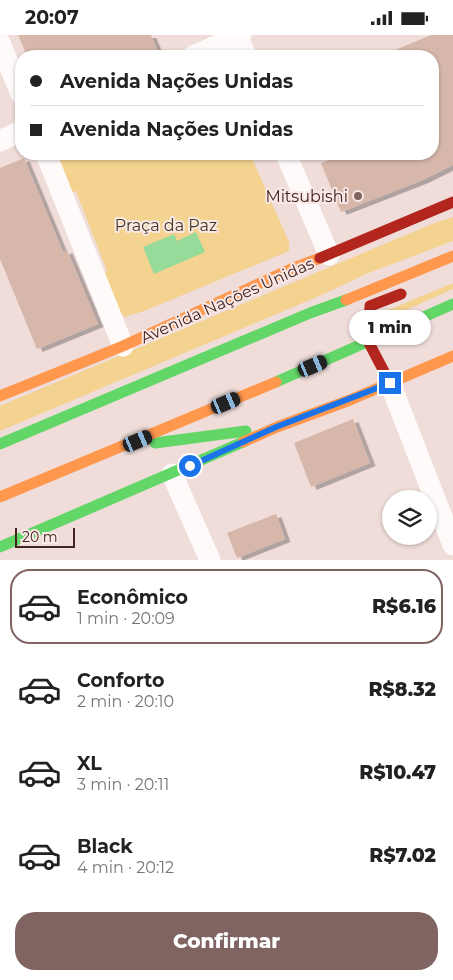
<!DOCTYPE html>
<html lang="pt">
<head>
<meta charset="utf-8">
<style>
	:root { --surface:#fff; --page:#f2f2f2; --text:#222; --muted:#767676; --line:#e0e0e0; --accent:#7f6461 }
	body { margin:0; font-family:Montserrat,sans-serif; background:var(--page); color:var(--text); height:100vh; display:flex; flex-direction:column; font-size:19px; white-space:nowrap }
	* { box-sizing:border-box; margin:0 }
	p { font-size:16px; color:var(--muted) }
	.icon { flex:none; width:28px; height:28px; fill:none; stroke:currentColor; stroke-width:2; stroke-linecap:round; stroke-linejoin:round }
	.map { position:relative; height:525px; overflow:hidden }
	.panel { display:flex; flex-direction:column; background:var(--surface); flex:1 }
	.panel>* { flex:none }
	.hud { position:absolute; left:15px; top:15px; width:424px; height:110px; border-radius:20px; box-shadow:0 1px 4px #0004; display:grid; align-content:center; height:110px; padding:0 15px; background:var(--surface) }
	.tools { position:absolute; left:382px; top:455px; display:grid; gap:10px }
	.tools a { display:grid; place-items:center; width:55px; height:55px; border-radius:50%; background:var(--surface); box-shadow:0 1px 4px #0004; font-size:25px }
	.scale { position:absolute; left:15px; bottom:12px; width:60px; box-sizing:border-box; padding-left:5px; border:2px solid #422320; border-top:0; font-size:14px; line-height:18px; white-space:nowrap; color:#422320; -webkit-text-stroke:4px #f9e8e5; paint-order:stroke }
	.end { position:absolute; width:22px; height:22px; margin:-11px; border:6px solid #1a73e8; background:#fff; box-shadow:0 0 0 2px #fff }
	.from { border-radius:50% }
	.bubble { position:absolute; height:35px; border-radius:18px; background:var(--surface); box-shadow:0 1px 4px #0004; font-size:16px; font-weight:800; line-height:35px; text-align:center }
	.car { position:absolute; width:15px; height:30px; margin:-15px -8px; border-radius:6px; box-shadow:0 0 4px 1px #0007; background:linear-gradient(#222 24%,#8ab4d8 0 40%,#222 0 76%,#8ab4d8 0 86%,#222 0) }
	.hud b { display:flex; align-items:center; gap:18px; height:48px; font-size:19px }
	.hud b+b { border-top:1px solid var(--line) }
	.hud i { width:12px; height:12px; background:var(--text) }
	ul { padding:9px 0 0; list-style:none }
	li { display:flex; align-items:center; gap:15px; height:75px; margin:0 10px 8px; padding:0 5px; border:2px solid transparent; border-radius:20px }
	li div { flex:1 }
	li b { display:block; font-size:19px }
	li em { font-style:normal; font-weight:800 }
	li.selected { border-color:var(--accent) }
	li>.icon { width:45px; height:45px; stroke-width:1.5 }
	.button { display:flex; gap:10px; margin-top:auto; padding:10px 15px }
	.button a { flex:1; height:58px; border-radius:20px; background:var(--accent); color:#fff; font-size:20px; font-weight:800; line-height:58px; text-align:center }
	.status { display:flex; justify-content:space-between; align-items:center; height:35px; padding:0 25px; background:var(--surface); direction:ltr }
	.status svg { height:14px; fill:currentColor }
	.map>svg:first-child { display:block }
	.green { fill:#f4d290 }
	.water { fill:#97db9a }
	.building { fill:#d6b7aa; filter:url(#shadow) }
	.lines { fill:none; stroke-linecap:round; stroke-linejoin:round }
	.street { stroke:#fdfaf9; stroke-width:21 }
	.fast { stroke:#63d668; stroke-width:11 }
	.slow { stroke:#ff974d; stroke-width:11 }
	.jam { stroke:#b3261e; stroke-width:11 }
	.route { stroke:#1a73e8; stroke-width:6 }
	.poi-dot { fill:#7f6461; stroke:#f9e8e5; stroke-width:2 }
	.labels { text-anchor:middle; stroke-width:4; stroke-linejoin:round; paint-order:stroke }
	.poi-label { font-size:16px; fill:#422320; stroke:#f9e8e5; text-anchor:end }
	.park-label { font-size:16px; fill:#423822; stroke:#f9e8e5 }
	.street-label { font-size:16px; fill:#422320; stroke:#f9e8e5 }
</style>
</head>
<body>
<div class="status"><b>20:07</b><svg viewBox="0 0 49 12"><path d="M0 12V9h3v3zM5 12V6h3v6zM10 12V3h3v9zM15 12V0h3v12zM26 1h20v11H26zM47 4h2v5h-2z"/></svg></div>
<div class="map">
<svg width="453" height="525" viewBox="0 0 453 525">
	<defs>
		<filter id="shadow"><feDropShadow dx="5.5" dy="3" stdDeviation="0" flood-color="#0004"/></filter>
	</defs>
	<rect width="100%" height="100%" fill="#f0ddda"/>
	<!-- green -->
	<path class="green" d="M56,119H250L289,207V216L144,276L125,282L117,276L104,238L107,236L76,156L69,158Z
		M453,182V206L366,239L324,259L0,396V371L432,189Z
		M453,248V254L386,284H382L386,276Z"/>
	<!-- water -->
	<path class="water" d="M196,197L205,217L154,239L143,212L174,199L177,206Z"/>
	<!-- building -->
	<path class="building" d="M18,0H151L157,15L140,21H27Z
		M431,0H453V130L423,145L341,177L321,128L345,119H432V21H381Z
		M24,123L63,217L67,215L98,289L37,314L0,224V133Z
		M353,384L370,428L311,452L294,408Z
		M276,479L285,504L237,523L227,498Z"/>
	<g class="lines">
		<!-- street -->
		<path class="street" d="M237,0L246,21
			M0,8L21,59
			M193,21L241,0
			M0,106L21,96
			M46,119L123,311
			M286,119L329,220
			M390,348L453,510
			M172,439L210,525"/>
		<!-- fast -->
		<path class="fast" d="M276,347L453,269
			M155,408L246,396
			M0,409L310,278L346,265
			M0,512L243,407"/>
		<!-- slow -->
		<path class="slow" d="M346,265L453,221
			M0,361L123,311L291,234L320,223
			M243,407L277,392L350,365L453,321
			M0,462L276,347"/>
		<!-- jam -->
		<path class="jam" d="M320,223L453,167
			M390,348L368,306L370,271L401,259"/>
	</g>
	<g class="lines">
		<!-- route -->
		<path class="route" d="M190,431L276,392L390,348"/>
	</g>
	<!-- markers -->
	<circle class="poi-dot" cx="358" cy="161" r="5"/>
	<g class="labels">
		<!-- poi labels -->
		<g class="poi-label">
			<text x="348" y="167">Mitsubishi</text>
		</g>
		<!-- park labels -->
		<g class="park-label">
			<text x="166" y="196">Praça da Paz</text>
		</g>
		<!-- street labels -->
		<g class="street-label">
			<text transform="translate(227 265) rotate(-24)" y="6">Avenida Nações Unidas</text>
		</g>
	</g>
</svg>
<div class="tools">
<a><svg class="icon" aria-label="layers" viewBox="0 0 24 24"><path d="M12 4l9 5-9 5-9-5zM3 14l9 5 9-5"/></svg></a>
</div>
<div class="scale">20 m</div>
<i class="end from" style="left:190px;top:431px"></i>
<i class="end" style="left:390px;top:348px"></i>
<div class="bubble" style="left:349px;top:275px;width:82px">1 min</div>
<i class="car" style="left:313px;top:331px;rotate:67deg"></i>
<i class="car" style="left:226px;top:368px;rotate:67deg"></i>
<i class="car" style="left:138px;top:406px;rotate:67deg"></i>
<div class="hud">
<b><i class="from"></i>Avenida Nações Unidas</b>
<b><i></i>Avenida Nações Unidas</b>
</div>
</div>
<section class="panel">
<ul>
<li class="selected"><svg class="icon" aria-label="car" viewBox="0 0 24 24"><path d="M5 17H2v-5l4-1 3-4h7l3 4 3 1v5h-3M9 17h6M6 11h13"/><circle cx="7" cy="17" r="2"/><circle cx="17" cy="17" r="2"/></svg><div><b>Econômico</b><p>1 min · 20:09</p></div><em>R$6.16</em></li>
<li><svg class="icon" aria-label="car" viewBox="0 0 24 24"><path d="M5 17H2v-5l4-1 3-4h7l3 4 3 1v5h-3M9 17h6M6 11h13"/><circle cx="7" cy="17" r="2"/><circle cx="17" cy="17" r="2"/></svg><div><b>Conforto</b><p>2 min · 20:10</p></div><em>R$8.32</em></li>
<li><svg class="icon" aria-label="car" viewBox="0 0 24 24"><path d="M5 17H2v-5l4-1 3-4h7l3 4 3 1v5h-3M9 17h6M6 11h13"/><circle cx="7" cy="17" r="2"/><circle cx="17" cy="17" r="2"/></svg><div><b>XL</b><p>3 min · 20:11</p></div><em>R$10.47</em></li>
<li><svg class="icon" aria-label="car" viewBox="0 0 24 24"><path d="M5 17H2v-5l4-1 3-4h7l3 4 3 1v5h-3M9 17h6M6 11h13"/><circle cx="7" cy="17" r="2"/><circle cx="17" cy="17" r="2"/></svg><div><b>Black</b><p>4 min · 20:12</p></div><em>R$7.02</em></li>
</ul>
<div class="button"><a>Confirmar</a></div>
</section>
</body>
</html>
